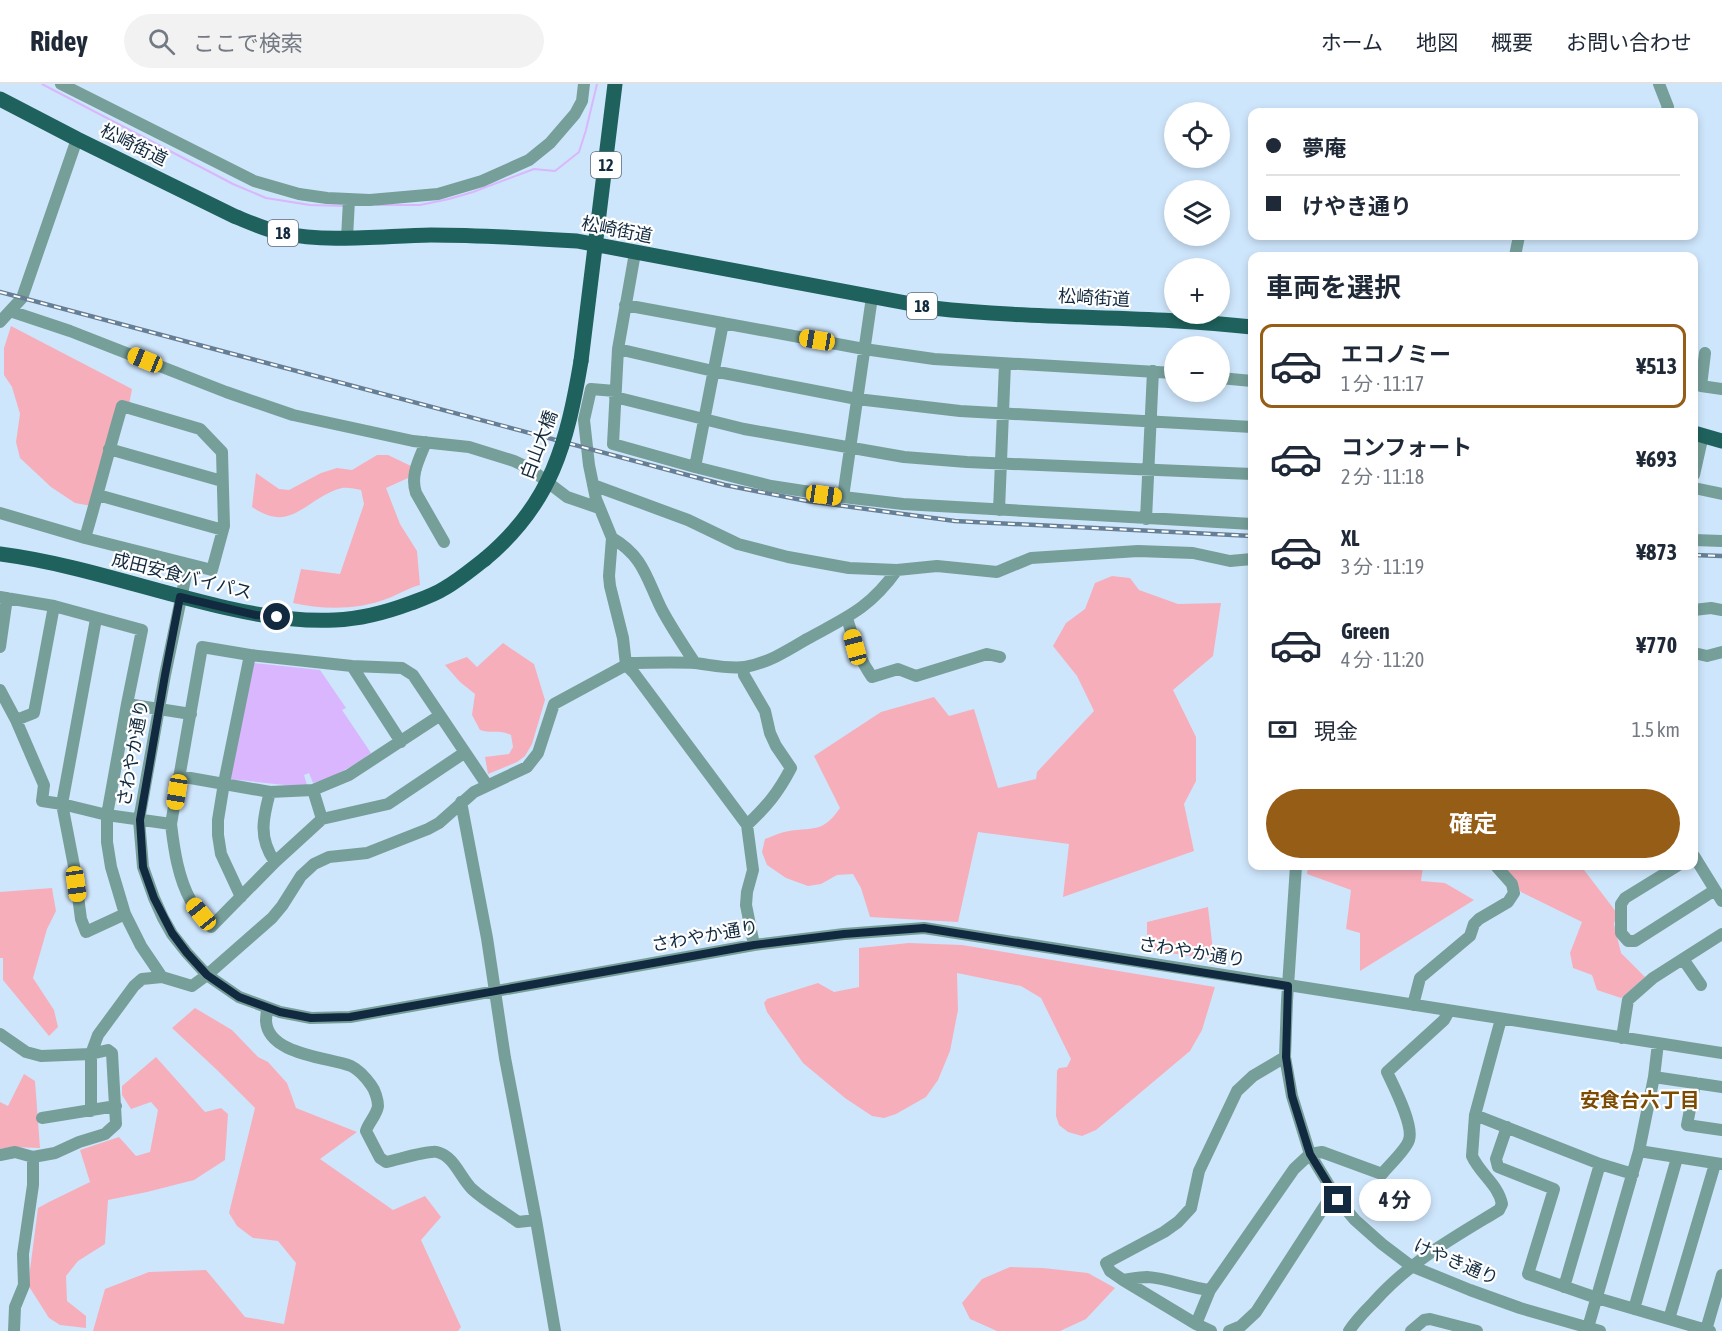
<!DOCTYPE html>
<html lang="ja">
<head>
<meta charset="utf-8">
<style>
	:root { --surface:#fff; --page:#f2f2f3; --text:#1f2937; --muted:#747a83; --line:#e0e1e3; --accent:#955d16 }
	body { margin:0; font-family:"Asap Condensed","Noto Sans JP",sans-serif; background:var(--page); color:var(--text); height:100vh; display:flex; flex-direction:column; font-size:22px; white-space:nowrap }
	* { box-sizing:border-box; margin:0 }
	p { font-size:20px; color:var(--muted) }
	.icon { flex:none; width:33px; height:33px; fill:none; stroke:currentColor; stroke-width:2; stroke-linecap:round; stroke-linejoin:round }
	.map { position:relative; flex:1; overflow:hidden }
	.drawer { position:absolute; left:1248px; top:168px; width:450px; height:618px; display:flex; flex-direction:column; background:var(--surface); border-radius:12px; box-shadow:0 3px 9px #0003 }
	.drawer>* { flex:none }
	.top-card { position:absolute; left:1248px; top:24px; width:450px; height:132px; border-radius:12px; box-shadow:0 3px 9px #0003; display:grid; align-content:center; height:132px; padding:0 18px; background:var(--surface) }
	.fabs { position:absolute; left:1164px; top:18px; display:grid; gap:12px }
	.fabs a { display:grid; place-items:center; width:66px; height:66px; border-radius:50%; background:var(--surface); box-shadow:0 3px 9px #0003; font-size:30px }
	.end { position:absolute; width:27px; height:27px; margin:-14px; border:8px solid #122a3f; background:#fff; box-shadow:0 0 0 3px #fff }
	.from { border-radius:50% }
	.bubble { position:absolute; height:42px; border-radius:21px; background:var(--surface); box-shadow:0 3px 9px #0003; font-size:20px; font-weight:700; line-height:42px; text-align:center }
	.car { position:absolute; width:18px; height:36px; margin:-18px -9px; border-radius:8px; box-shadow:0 0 4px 2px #0007; background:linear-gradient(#f5c518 24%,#345 0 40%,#f5c518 0 76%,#345 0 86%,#f5c518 0) }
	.top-card b { display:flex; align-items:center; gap:21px; height:57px; font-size:22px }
	.top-card b+b { border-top:2px solid var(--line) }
	.top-card i { width:15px; height:15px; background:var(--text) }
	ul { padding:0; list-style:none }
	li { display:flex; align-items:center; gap:18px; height:84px; margin:0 12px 9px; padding:0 6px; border:3px solid transparent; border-radius:12px }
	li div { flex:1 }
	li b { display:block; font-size:22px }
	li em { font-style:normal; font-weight:700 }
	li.on { border-color:var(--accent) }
	li>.icon { width:54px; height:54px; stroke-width:1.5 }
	h2 { padding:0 18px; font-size:27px; line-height:72px }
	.pay { display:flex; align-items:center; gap:15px; height:66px; padding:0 18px; font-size:22px }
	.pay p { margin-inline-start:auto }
	.primary-button { display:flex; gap:12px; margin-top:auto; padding:12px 18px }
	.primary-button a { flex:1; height:69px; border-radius:36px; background:var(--accent); color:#fff; font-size:24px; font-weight:700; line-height:69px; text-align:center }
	header { display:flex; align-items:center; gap:36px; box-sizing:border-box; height:84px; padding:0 30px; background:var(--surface); border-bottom:2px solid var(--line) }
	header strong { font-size:28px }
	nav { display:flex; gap:33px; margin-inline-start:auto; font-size:21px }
	.search { width:420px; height:54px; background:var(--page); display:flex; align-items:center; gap:15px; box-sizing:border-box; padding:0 21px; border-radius:33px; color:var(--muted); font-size:22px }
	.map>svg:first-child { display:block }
	.green { fill:#f7aebb }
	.water { fill:#d9b6fd }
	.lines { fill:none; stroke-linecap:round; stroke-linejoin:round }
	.stream { stroke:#d9b6fd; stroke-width:2 }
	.minor { stroke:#779f9a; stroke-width:12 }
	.major { stroke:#1f625d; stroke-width:15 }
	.rail-casing { stroke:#677f94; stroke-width:4.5 }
	.rail { stroke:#fff; stroke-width:2; stroke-dasharray:7; stroke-linecap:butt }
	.major-bridge { stroke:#1f625d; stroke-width:15 }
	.route { stroke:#122a3f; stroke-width:8 }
	.labels { text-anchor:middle; stroke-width:4.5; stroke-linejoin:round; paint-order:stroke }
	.shield { fill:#fff; stroke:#596a79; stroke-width:1.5 }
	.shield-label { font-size:16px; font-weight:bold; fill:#122a3f }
	.street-label { font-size:18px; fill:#122a3f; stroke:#fff }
	.neighbourhood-label { font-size:20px; font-weight:bold; fill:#7c4b03; stroke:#fff }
</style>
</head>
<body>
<header>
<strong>Ridey</strong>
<div class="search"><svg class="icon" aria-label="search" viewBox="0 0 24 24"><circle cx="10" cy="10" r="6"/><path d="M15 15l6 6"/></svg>ここで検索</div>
<nav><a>ホーム</a><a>地図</a><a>概要</a><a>お問い合わせ</a></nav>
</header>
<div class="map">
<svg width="1722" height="1247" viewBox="0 0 1722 1247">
	<rect width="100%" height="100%" fill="#cee6fc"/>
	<!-- green -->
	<path class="green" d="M11,242L132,305L129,321L118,317L91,422L75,419L51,403L20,374L16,358L20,330L12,303L4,291V264Z
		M377,371H388L411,382L408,394L386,404L400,440L417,467L420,501C408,504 399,510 389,514C359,526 324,526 293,519L301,485L340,490L364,420L361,406C355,405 348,403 342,404C306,413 292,451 252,423L256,389L279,405L289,406L321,389L337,384L352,386Z
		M1112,492L1130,494L1139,506L1178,520L1221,519L1213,572L1173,606L1196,653V697L1184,720L1194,767L1063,813L1069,760L978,748L958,838L870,833L861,804L853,790L837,791L821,800L808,802L786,794L767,781L762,768L765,755C773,752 781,748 789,747C814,743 823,749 840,724L814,672L881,628L934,613L949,632L974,625L998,704L1036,695L1037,688L1094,627L1077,592L1053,562L1066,539L1085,525L1095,499Z
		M503,559L534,580L545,616L532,660L525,672L517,678L488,690L485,673L509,670L513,663L511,651C498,645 493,650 480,646L472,631L475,610L460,598L445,581L467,573L477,583Z
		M1308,782H1423L1421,797L1445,799L1474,816L1360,887V849L1346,845L1351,806L1307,790Z
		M1503,782H1581L1617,829L1614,840L1621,869L1645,893L1621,914L1597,906L1592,891L1573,884L1570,869L1582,838L1521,808Z
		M52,804L56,827L47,845L33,894L54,926L58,943L49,952L3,896V874H0V808Z
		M1208,823L1214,875L1147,866V838Z
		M909,859L962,861L1215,903L1202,946L1190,967L1096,1046L1082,1052L1068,1048L1059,1041L1056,1032L1057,987L1059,984L1067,983L1071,975L1041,914L1021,902L957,889L958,926L950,967L938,996L926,1013L896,1030L884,1034L872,1032L845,1014L803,979L767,928L764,919L767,915L818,899L834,908L859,903V864Z
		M195,924L232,946L258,973L268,978L287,999L296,1024L357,1048L320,1075L393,1126L425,1112L441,1133L421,1156L461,1243L458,1247H93L105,1205L149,1188L206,1186L245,1233L284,1240L296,1179L278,1157L253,1154L237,1142L229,1129L255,1024L217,986L172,944Z
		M156,973L205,1028L221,1024L228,1030L225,1076L194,1096L147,1108L108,1116L105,1160L78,1177L66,1192L67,1217L86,1232V1244L60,1241L49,1234L28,1201L38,1124L49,1118L90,1098L80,1066L119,1053L136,1072L150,1068L158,1026L151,1018L131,1025L122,1011V1002Z
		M24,990L35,997L40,1064L12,1063L0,1065V1018L8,1022Z
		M1010,1183L1043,1184L1088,1189L1115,1204L1086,1235L1060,1247H997L970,1235L962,1219L982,1195Z"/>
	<!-- water -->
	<path class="water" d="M253,579L320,586L346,624L342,626L371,669C352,683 336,692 313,699L309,689L304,691L307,701L294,702L230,695Z"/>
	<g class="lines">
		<!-- stream -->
		<path class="stream" d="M42,0L233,100L266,114L310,121L344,122
			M377,121H420L449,115L473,108L534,85L555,87L579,68L586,46L597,0"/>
		<!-- minor -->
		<path class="minor" d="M61,0L254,97L299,110L327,114L370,116L438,110L482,97L529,76L550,59L575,30L582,17L584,0
			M1659,0L1668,23L1666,28
			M347,154L349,116
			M635,169L618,265L613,360L695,383L771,402L843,413L903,420L1252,440
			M1515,172L1519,152
			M625,221L864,265L934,275L1174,289
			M10,227L70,247L226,308L293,331L413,357L469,363L514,377L529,384L567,413L599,424
			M0,238L22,214L77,55
			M618,265L713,287L857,315L960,327L1252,343
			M1705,269L1701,302L1722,305
			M1220,294L1252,297
			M615,313L744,345L904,373L967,378L1252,390
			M122,322L200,345L222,368L224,442L212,486L85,454C98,410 109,366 122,322Z
			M426,358C419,376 410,391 416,409L444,458
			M109,365L222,397
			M695,383L723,239
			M1694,391L1703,351
			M593,401L688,436L738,460L788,473L849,484L897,486L937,482L997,488L1031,474L1138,467L1193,469L1230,477L1252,475
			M1694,404L1722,410
			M98,411L223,446
			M843,413L872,213
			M999,426L1005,280
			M0,429L85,454
			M1146,435L1153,287
			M612,454C643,472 646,493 661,524C671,543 683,561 695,579
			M1694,456L1722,457
			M188,481L165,591L139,736L143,783L154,814L163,834L172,850L187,869L207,891L239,913L280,928L311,934L350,933L754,861L844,850L924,844L1722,969
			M0,513L54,522L142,546L127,620L107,731V758L111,783L125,830L141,862L162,893
			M1694,526L1711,524L1722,526
			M847,534C854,557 858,573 872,593L898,585L916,592L987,570L1000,573
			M96,535L62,720L74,782L81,835L86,848L125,830
			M0,563L7,514
			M1694,569L1707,572L1722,568
			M626,579C649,579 672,578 695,579C712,581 727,585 745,583C768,579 787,567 807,555C847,533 869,525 897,486
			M626,581L634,589L747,741L753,786L747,808L746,821L754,861
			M352,582L401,658
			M743,583L744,591L765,627L770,649L776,662L791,684C778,709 767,722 747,741
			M0,606L16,636L44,701L42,717L62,720L107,731L171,740
			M127,620L191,630
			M16,636L34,629L54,522
			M464,669L388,720L322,735L275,778L211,843C205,835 196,826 191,817C178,794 174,765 171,740L202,563L250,571L352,582L402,584L413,591L487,701
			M179,692L270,708L313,706L349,691L439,632
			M313,706L322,735
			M270,708C263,734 258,754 275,778
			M461,718L487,854L505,974L536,1136L555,1247
			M1694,772L1722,817
			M1296,782L1287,917L1285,973L1292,1012L1310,1070L1338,1116L1355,1136L1382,1160L1411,1182L1470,1206L1520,1224L1600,1247
			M1677,782L1625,814L1621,820V849L1628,857H1635L1715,806
			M241,813L221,770L218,751V736L224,699L250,571
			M1683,875L1701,901
			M1413,921L1420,894L1470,852L1474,840L1479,835L1508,818L1514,809L1512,800L1496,782
			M267,924C267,928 266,933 266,937C268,971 328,973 351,982C359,986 366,994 371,1001C375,1006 378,1016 378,1022C377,1031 368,1039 366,1047L380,1074L386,1078C397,1076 428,1066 437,1068C454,1072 460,1093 472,1105C485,1117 503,1127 518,1138L536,1136
			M0,950L26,968L41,972L91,970V1027
			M1622,954L1628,916L1653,894L1722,850
			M91,970L98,951L134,902L142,895L162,893L192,902L207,891L272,834L282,822L301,792L314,780L329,773L367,769L428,745L439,739L474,708L527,683L538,669L554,620L626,581L623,554L610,502L609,492L612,454L596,415L589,381L584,336L591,305L615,307
			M1654,993L1722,1003
			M1695,999L1687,1041L1722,1046
			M1475,1031L1600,1080L1633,1090
			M42,1034L116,1022
			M1507,1043L1496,1075L1498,1083L1554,1105L1528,1190L1597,1214L1710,1247
			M1639,1067L1721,1080
			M0,1071L15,1068L33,1073L55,1069L79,1058L105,1050L116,1040L112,969L108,966L91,970
			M1123,1196C1131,1195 1139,1193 1147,1193C1168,1194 1189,1204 1210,1206
			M1564,1203L1600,1080
			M1634,1225L1677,1074
			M1669,1235L1715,1080
			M1196,1240L1210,1206L1294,1085L1310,1070L1322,1068L1382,1090C1389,1081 1406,1066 1409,1056C1414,1041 1394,1003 1387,988L1444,936L1449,927
			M1706,1246L1722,1191
			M14,1247L15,1223L24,1201L23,1170L33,1101V1073
			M1211,1247L1196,1240L1123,1196L1110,1187L1106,1179L1164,1148L1178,1138L1191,1124L1199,1087L1237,1007L1253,992L1285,973
			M1229,1247L1241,1242L1256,1228L1333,1109
			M1349,1247C1356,1236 1364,1228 1373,1219C1409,1178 1453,1154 1499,1126L1502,1120C1498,1100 1480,1090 1472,1072L1475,1031L1501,935
			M1411,1247L1424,1236L1430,1235L1477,1247
			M1587,1247L1639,1067L1654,993L1658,959"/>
		<!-- major -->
		<path class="major" d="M0,15L77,55L234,132C249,138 264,145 281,149C330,159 381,152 431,151C479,151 528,154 577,157L933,224C1039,236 1146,231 1252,243
			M581,277L615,0
			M1694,349L1722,357
			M0,470C77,480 151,507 227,524C262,532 299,538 335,536C361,535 387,528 411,519C422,515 434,511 445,504C459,496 472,485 485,475"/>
		<!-- rail casing -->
		<g class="rail-casing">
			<path id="rail" d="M0,208L725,401L807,417L955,437L1252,452
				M1694,471L1722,472"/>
		</g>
		<!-- rail -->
		<use href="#rail" class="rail"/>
		<!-- major-bridge -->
		<path class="major-bridge" d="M485,475C552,419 567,359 581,277"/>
	</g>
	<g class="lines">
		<!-- route -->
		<path class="route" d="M277,533L256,531L180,513L165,591L140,736L143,783L154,814L172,849L187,869L207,891L239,913L280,928L311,934L350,933L754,861L844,850L924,844L1288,902L1286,973L1292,1012L1310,1070L1338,1116"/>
	</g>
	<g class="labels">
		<!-- shield labels -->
		<g class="shield">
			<rect x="591" y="68" width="30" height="26" rx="4.5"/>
			<rect x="268" y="136" width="30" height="26" rx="4.5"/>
			<rect x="907" y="209" width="30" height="26" rx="4.5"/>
		</g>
		<g class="shield-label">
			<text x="606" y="87">12</text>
			<text x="283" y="155">18</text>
			<text x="922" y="228">18</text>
		</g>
		<!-- street labels -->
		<g class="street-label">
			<text transform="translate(134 61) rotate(26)" y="6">松崎街道</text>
			<text transform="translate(617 146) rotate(11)" y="6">松崎街道</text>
			<text transform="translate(1094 214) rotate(3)" y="6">松崎街道</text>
			<text transform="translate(539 361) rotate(-69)" y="6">白山大橋</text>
			<text transform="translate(182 492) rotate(14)" y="6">成田安食バイパス</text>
			<text transform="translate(133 669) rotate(-80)" y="6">さわやか通り</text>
			<text transform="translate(705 852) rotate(-10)" y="6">さわやか通り</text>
			<text transform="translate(1192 868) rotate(9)" y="6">さわやか通り</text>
			<text transform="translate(1456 1178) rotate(23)" y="6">けやき通り</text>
		</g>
		<!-- neighbourhood labels -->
		<g class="neighbourhood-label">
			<text x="1640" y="1023">安食台六丁目</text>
		</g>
	</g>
</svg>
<div class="fabs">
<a><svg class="icon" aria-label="locate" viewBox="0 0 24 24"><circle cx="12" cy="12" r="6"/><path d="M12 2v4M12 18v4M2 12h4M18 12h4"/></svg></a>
<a><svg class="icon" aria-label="layers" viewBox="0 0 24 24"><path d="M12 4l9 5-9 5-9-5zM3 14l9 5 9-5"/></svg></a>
<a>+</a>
<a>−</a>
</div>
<i class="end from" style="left:277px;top:533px"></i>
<i class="end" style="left:1338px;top:1116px"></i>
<div class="bubble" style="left:1359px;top:1095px;width:72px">4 分</div>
<i class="car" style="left:817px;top:256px;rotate:280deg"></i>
<i class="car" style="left:145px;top:276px;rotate:292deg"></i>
<i class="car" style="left:824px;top:411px;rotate:98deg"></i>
<i class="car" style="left:855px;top:563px;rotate:345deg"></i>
<i class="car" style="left:177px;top:708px;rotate:189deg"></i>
<i class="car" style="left:76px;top:800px;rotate:172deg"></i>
<i class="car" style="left:201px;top:830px;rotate:321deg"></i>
<div class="top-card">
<b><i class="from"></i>夢庵</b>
<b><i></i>けやき通り</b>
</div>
<section class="drawer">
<h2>車両を選択</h2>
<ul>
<li class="on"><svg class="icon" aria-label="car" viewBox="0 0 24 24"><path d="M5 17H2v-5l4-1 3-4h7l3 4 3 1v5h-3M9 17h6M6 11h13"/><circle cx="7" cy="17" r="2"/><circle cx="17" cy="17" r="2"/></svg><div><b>エコノミー</b><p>1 分 · 11:17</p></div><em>¥513</em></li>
<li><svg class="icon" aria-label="car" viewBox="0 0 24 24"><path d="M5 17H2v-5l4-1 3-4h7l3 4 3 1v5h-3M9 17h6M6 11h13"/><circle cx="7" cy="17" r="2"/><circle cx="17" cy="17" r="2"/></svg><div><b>コンフォート</b><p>2 分 · 11:18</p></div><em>¥693</em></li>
<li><svg class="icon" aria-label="car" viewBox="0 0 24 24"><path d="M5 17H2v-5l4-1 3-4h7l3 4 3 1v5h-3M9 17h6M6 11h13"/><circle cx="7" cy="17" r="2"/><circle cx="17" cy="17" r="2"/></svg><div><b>XL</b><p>3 分 · 11:19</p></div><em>¥873</em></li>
<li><svg class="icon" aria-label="car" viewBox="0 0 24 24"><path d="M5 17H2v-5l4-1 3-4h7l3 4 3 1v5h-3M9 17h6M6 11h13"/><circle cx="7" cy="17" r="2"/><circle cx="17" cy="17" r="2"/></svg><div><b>Green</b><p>4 分 · 11:20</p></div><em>¥770</em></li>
</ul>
<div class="pay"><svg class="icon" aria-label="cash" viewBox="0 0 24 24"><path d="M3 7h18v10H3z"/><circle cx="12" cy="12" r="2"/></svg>現金<p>1.5 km</p></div>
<div class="primary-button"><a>確定</a></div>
</section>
</div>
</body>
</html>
